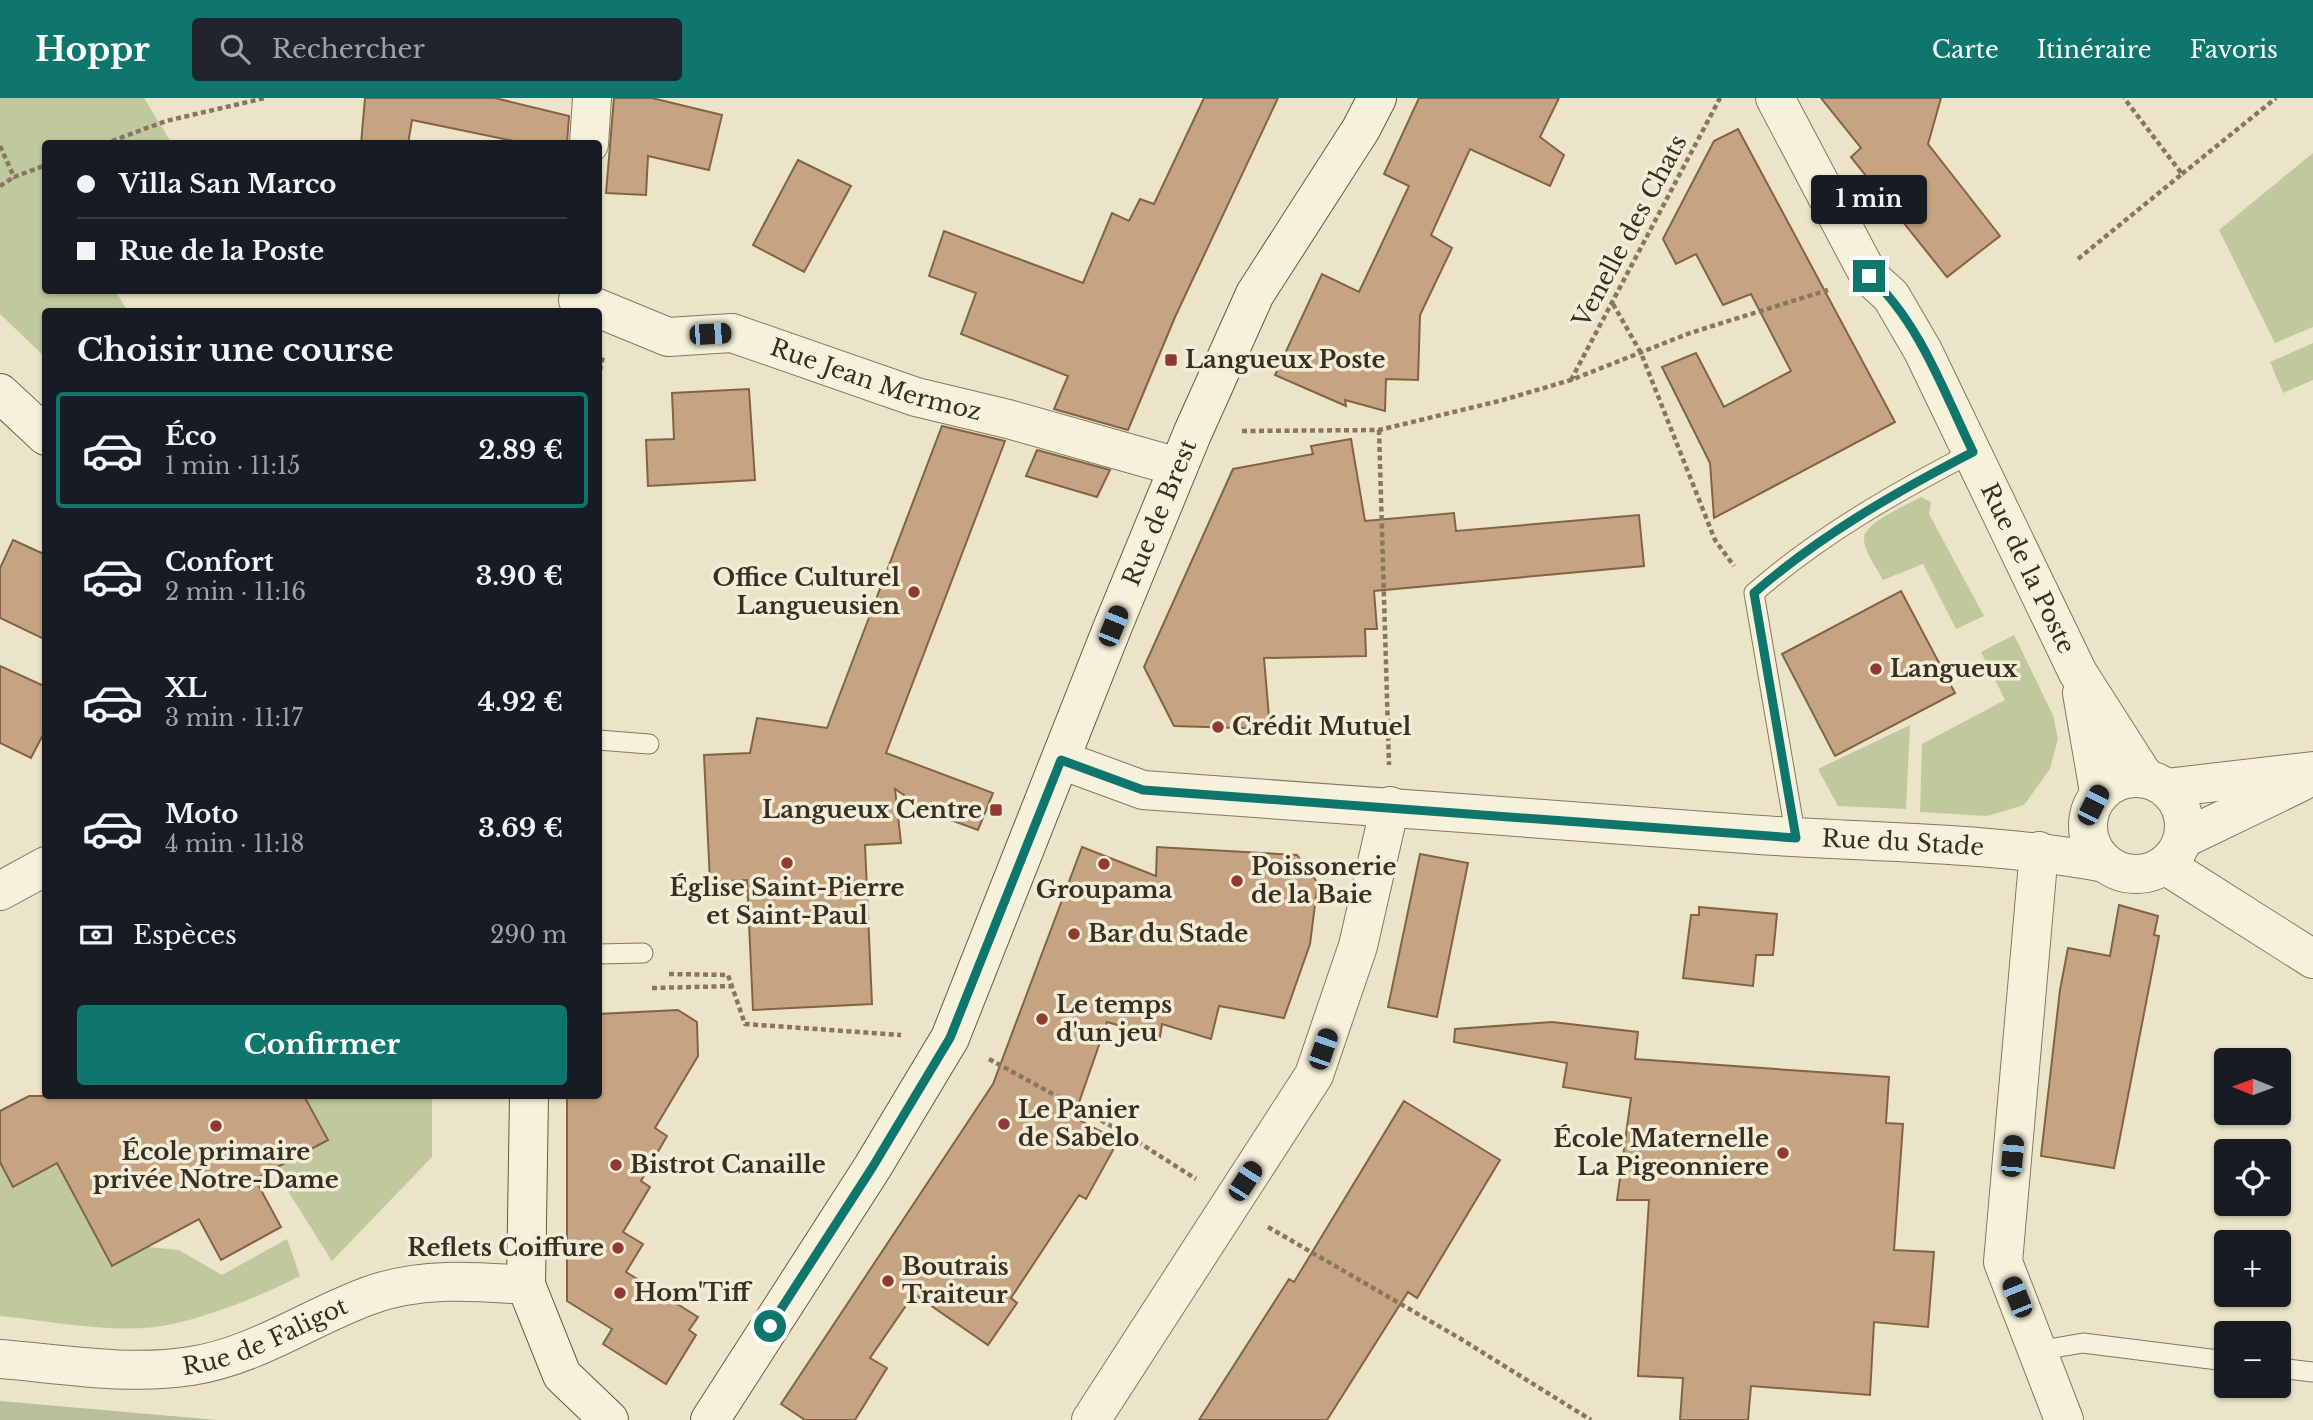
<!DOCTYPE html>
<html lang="fr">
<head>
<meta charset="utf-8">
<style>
	:root { --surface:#171b24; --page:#20242c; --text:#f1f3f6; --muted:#9ea1a6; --line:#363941; --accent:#0f766e }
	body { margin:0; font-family:"Libre Baskerville",serif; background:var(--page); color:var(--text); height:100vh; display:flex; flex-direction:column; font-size:26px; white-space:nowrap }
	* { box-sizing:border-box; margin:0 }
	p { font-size:23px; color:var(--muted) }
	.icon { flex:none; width:38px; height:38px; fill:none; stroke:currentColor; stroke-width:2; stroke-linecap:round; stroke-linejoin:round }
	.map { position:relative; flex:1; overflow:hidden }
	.side { position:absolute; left:42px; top:210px; width:560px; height:791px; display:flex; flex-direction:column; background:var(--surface); border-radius:7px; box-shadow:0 2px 5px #0004 }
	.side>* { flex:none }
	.hud { position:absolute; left:42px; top:42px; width:560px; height:154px; border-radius:7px; box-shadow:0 2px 5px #0004; display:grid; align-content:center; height:154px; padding:0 35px; background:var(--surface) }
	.needle { width:46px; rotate:271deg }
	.controls { position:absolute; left:2214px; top:950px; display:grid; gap:14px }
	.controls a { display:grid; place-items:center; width:77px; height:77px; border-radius:7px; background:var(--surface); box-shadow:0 2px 5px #0004; font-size:35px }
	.end { position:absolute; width:32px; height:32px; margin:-16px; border:9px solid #0f766e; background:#fff; box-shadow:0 0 0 4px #fff }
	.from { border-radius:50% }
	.bubble { position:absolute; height:49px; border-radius:7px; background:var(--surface); box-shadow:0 2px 5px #0004; font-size:23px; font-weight:700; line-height:49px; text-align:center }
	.car { position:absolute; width:21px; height:42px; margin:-21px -10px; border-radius:9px; box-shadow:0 0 5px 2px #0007; background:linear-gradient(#222 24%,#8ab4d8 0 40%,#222 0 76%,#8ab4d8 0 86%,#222 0) }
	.hud b { display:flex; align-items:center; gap:24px; height:66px; font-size:26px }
	.hud b+b { border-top:2px solid var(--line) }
	.hud i { width:18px; height:18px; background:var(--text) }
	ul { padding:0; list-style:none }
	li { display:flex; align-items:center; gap:21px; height:116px; margin:0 14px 10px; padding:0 21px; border:4px solid transparent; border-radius:7px }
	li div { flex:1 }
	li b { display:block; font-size:26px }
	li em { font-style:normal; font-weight:700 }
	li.active { border-color:var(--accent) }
	li>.icon { width:63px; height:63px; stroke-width:1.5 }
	h2 { padding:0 35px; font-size:32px; line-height:84px }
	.pay { display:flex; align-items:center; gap:18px; height:77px; padding:0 35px; font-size:26px }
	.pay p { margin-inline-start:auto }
	.cta { display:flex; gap:14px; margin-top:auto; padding:14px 35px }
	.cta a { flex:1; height:80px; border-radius:7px; background:var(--accent); color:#fff; font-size:28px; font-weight:700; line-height:80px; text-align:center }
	header { display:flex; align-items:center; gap:42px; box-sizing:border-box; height:98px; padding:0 35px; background:var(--accent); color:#fff }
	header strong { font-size:33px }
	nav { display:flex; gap:38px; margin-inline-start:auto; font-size:24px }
	.search { width:490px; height:63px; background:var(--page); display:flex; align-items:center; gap:18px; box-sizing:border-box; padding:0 24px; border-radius:7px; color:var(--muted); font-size:26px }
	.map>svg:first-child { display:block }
	.green { fill:#c0c99d }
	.cemetery { fill:#b7bf9b }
	.building { fill:#c6a481; stroke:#836346; stroke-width:2 }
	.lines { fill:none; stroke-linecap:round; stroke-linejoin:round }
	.lane-casing { stroke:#86775f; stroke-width:21 }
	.street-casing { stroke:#86775f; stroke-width:40 }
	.secondary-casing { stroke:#685842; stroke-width:40 }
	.path { stroke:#86775f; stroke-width:4.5; stroke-dasharray:5 3.5; stroke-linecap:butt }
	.lane { stroke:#f6f1db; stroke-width:19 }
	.street { stroke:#f6f1db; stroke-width:38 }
	.secondary { stroke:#f6f1db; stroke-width:38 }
	.route { stroke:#0f766e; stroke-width:9 }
	.poi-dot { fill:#903a33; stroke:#f3edd7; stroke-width:2.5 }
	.labels { text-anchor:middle; stroke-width:7; stroke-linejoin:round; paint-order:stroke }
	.street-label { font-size:24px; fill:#382e21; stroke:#f3edd7 }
	.poi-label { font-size:24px; font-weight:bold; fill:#382e21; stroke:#f3edd7; text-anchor:start }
</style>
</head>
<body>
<header>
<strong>Hoppr</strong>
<div class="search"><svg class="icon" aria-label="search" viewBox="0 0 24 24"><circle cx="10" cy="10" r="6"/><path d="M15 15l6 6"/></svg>Rechercher</div>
<nav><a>Carte</a><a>Itinéraire</a><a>Favoris</a></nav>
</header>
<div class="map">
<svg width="2313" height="1322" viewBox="0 0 2313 1322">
	<rect width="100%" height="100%" fill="#ebe4c8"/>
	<!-- green -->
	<path class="green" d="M0,0H144L171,44L46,46V192L115,193L128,213L46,214L45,259L0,216Z
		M2313,55V229L2275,245L2219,132Z
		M2313,245V282L2283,295L2270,264Z
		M1921,399L1931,404L1929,416L1984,518L1956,531L1923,466L1883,482C1877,470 1864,454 1864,441C1863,425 1907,407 1921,399Z
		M2014,537L2053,617L2058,641L2050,671L2024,707L1987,718L1920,714L1922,646L2005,602L1981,554Z
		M1910,627L1906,711L1838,708L1818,671Z
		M304,998H432V1059L332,1163L274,1071L327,1042Z
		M0,1064L14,1088L57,1065L112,1168L148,1149L179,1152L222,1177L287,1141L300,1178C261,1198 215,1216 173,1226C121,1238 52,1223 0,1218Z"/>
	<!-- cemetery -->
	<path class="cemetery" d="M0,1303L217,1322H0Z"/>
	<!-- building -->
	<path class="building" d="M365,0H495L569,18L567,46H528L412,22L408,46H361Z
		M614,0H652L722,17L709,72L648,58L646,97L606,95Z
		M1204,0H1278L1175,219L1128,332L1054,311L1068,278L961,236L976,195L929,178L944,133L1083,185L1112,115L1129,123L1140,101L1154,106Z
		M1419,0H1559L1540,39L1564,57L1550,88L1470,51L1431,137L1452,150L1420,217L1418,282L1386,281L1385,313L1345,302L1346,308L1275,277L1322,176L1359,194L1409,88L1384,76Z
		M1821,0H1941L1928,46L2000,138L1947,179L1851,59L1861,50Z
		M1738,31L1895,324L1714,420L1710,365L1662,269L1696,255L1724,309L1791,273L1751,196L1723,207L1696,156L1676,166L1663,141L1714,43Z
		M798,62L851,88L804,174L753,147Z
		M749,291L755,382L648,388L646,342L674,341L672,295Z
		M942,328L1005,343L886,655L993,695L978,732L929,714L895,691L901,745L865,747L872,906L753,912L747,782L710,784L704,657L750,655L757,620L827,630Z
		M1351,341L1365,423L1454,415L1456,433L1639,417L1644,468L1374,493L1377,531H1365L1366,558L1264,560L1270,631L1174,628L1144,569L1233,371L1313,356L1311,348Z
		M1037,352L1110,372L1097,399L1026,378Z
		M13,442L46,457V542L0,520V470Z
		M1901,493L1955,595L1835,658L1782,556Z
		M0,568L46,589V631L31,660L0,645Z
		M1082,749L1156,778L1157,749L1297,757L1317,784V791L1310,846L1284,920L1219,908L1211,941L1162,926L1160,939L1107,924L1074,1019L1118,1043L1086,1101L1079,1097L1011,1200L1017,1205L988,1247L914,1196L870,1260L887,1270L855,1322H805L781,1306L993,986Z
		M1420,756L1468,765L1437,919L1388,909Z
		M2119,807L2158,818L2154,837L2159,838L2114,1070L2041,1058L2060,892L2068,850L2110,858Z
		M1699,809L1777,816L1773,857H1756L1753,888L1683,880L1691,817H1699Z
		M678,912L697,924L698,958L655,1030L667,1038L641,1083L650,1089L623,1134L643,1146L626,1174L698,1219L689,1232L696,1237L666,1286L603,1246L612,1231L567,1203V998H598V916Z
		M1552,924L1638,934L1635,961L1889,979L1886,1025L1903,1026L1894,1152L1934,1154L1928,1229L1874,1224L1870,1297L1751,1288L1748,1322H1680L1683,1280L1638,1278L1649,1102H1617L1631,1000L1563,989L1567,965L1454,944L1455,931Z
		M29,998H304L328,1042L255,1081L281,1129L221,1162L199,1121L112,1168L57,1065L13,1089L0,1064V1013Z
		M1404,1003L1500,1062L1417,1200L1408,1194L1327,1322H1199L1289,1181L1294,1184Z"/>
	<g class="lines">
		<!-- lane casing -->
		<g class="lane-casing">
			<path id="lane" d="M598,642L649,646
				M1796,740L1754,495C1819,438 1896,394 1973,354
				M598,856L643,855
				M2037,1253L2083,1245L2226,1263
				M2278,1270L2313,1274"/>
		</g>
		<!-- street casing -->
		<g class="street-casing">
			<g id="street">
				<path id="s1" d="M1775,0L1869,178L1891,198L1923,253L2078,575L2145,680"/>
				<path d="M589,46L592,0"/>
				<path id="s2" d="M578,202L668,239L732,235L916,299L1008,321L1178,369"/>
				<path d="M2082,595L2099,694"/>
				<path id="s3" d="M1061,662L1143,692C1344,705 1545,722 1746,736C1867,745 1987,743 2105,765"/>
				<circle cx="2136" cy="728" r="48"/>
				<path d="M2166,690L2313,673"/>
				<path d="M2183,741L2301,684"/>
				<path d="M2039,753L2003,1164L2064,1322"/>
				<path d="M2165,767L2313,861"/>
				<path d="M0,793L46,768"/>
				<path id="s4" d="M0,1261C62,1266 129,1278 191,1268C256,1258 308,1220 368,1198C419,1179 473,1183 526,1187"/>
				<path d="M1091,1322L1314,977L1358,848L1390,708"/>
			</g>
		</g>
		<!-- secondary casing -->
		<g class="secondary-casing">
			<g id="secondary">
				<path d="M0,295L46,338"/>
				<path d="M529,998L526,1187L562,1277L609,1322"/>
				<path id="s5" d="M710,1322L872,1070L950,940L1113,528L1193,334L1255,196L1361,31L1377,0"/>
			</g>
		</g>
		<!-- path -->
		<path class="path" d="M104,46L166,23L265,0
			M0,48L14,79L46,67
			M2182,76L2276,0
			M0,88L14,79
			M2078,161L2182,76L2124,0
			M1613,206L1641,255L1715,442L1734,468
			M598,281L603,258
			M1571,282L1720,0
			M1379,332L1389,667
			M1242,333L1379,332L1503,302L1571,282L1690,235L1828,192
			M669,876L728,877L745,926L901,937
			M652,890L734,888
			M989,961L1124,1035L1196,1081
			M1268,1129L1461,1241L1591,1322"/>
		<!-- lane -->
		<use href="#lane" class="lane"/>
		<!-- street -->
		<use href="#street" class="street"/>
		<!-- secondary -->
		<use href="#secondary" class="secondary"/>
	</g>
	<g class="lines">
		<!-- route -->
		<path class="route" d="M770,1228L872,1070L950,940L1061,662L1143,692L1796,740L1754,495C1819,438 1896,394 1973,354C1944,294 1919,223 1869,178"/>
	</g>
	<!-- markers -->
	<g class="poi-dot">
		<rect x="1164" y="255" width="14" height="14" rx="3.5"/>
		<circle cx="914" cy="494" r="7"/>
		<circle cx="1876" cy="571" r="7"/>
		<circle cx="1218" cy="629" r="7"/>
		<rect x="989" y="705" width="14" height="14" rx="3.5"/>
		<circle cx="787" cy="765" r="7"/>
		<circle cx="1104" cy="766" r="7"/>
		<circle cx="1237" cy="783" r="7"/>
		<circle cx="1074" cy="836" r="7"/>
		<circle cx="1042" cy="921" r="7"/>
		<circle cx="1004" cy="1026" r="7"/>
		<circle cx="216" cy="1028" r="7"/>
		<circle cx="1783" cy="1055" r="7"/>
		<circle cx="616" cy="1067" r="7"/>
		<circle cx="618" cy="1150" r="7"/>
		<circle cx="888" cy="1183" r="7"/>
		<circle cx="620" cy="1195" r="7"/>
	</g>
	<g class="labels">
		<!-- street labels -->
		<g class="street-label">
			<text transform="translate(1630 133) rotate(-62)" y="8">Venelle des Chats</text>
			<text dy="8" stroke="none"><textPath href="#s2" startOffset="313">Rue Jean Mermoz</textPath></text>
			<text dy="8" stroke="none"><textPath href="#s5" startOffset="1017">Rue de Brest</textPath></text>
			<text dy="8" stroke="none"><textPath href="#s1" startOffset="536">Rue de la Poste</textPath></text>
			<text dy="8" stroke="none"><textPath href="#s3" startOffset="849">Rue du Stade</textPath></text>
			<text dy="8" stroke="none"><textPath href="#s4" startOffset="271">Rue de Faligot</textPath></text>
		</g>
		<!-- poi labels -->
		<g class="poi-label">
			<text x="1185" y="270">Langueux Poste</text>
			<text x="900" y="488" text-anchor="end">Office Culturel<tspan x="900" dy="28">Langueusien</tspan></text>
			<text x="1890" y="579">Langueux</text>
			<text x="1232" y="637">Crédit Mutuel</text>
			<text x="982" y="720" text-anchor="end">Langueux Centre</text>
			<text x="1251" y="777">Poissonerie<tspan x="1251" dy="28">de la Baie</tspan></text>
			<text x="787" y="798" text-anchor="middle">Église Saint-Pierre<tspan x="787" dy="28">et Saint-Paul</tspan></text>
			<text x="1104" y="800" text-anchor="middle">Groupama</text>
			<text x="1088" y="844">Bar du Stade</text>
			<text x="1056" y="915">Le temps<tspan x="1056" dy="28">d'un jeu</tspan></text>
			<text x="1018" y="1020">Le Panier<tspan x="1018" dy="28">de Sabelo</tspan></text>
			<text x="1769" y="1049" text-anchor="end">École Maternelle<tspan x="1769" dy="28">La Pigeonniere</tspan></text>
			<text x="216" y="1062" text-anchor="middle">École primaire<tspan x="216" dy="28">privée Notre-Dame</tspan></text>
			<text x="630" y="1075">Bistrot Canaille</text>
			<text x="604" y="1158" text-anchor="end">Reflets Coiffure</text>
			<text x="902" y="1177">Boutrais<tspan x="902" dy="28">Traiteur</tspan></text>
			<text x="634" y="1203">Hom'Tiff</text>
		</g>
	</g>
</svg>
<div class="controls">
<a><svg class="needle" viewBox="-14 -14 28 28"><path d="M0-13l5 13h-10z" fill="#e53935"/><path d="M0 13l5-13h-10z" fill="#9ea1a6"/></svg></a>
<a><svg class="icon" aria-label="locate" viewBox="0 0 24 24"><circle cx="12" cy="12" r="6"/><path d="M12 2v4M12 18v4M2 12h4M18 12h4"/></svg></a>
<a>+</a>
<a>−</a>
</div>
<i class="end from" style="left:770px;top:1228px"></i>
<i class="end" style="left:1869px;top:178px"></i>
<div class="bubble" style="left:1811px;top:77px;width:116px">1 min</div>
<i class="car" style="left:710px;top:236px;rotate:87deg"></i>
<i class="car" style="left:1113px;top:528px;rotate:22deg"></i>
<i class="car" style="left:2093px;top:707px;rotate:27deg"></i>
<i class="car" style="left:1323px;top:951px;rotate:19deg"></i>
<i class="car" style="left:2012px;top:1058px;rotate:5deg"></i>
<i class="car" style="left:1245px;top:1083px;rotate:33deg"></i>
<i class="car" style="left:2017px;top:1199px;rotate:338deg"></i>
<div class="hud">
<b><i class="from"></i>Villa San Marco</b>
<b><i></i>Rue de la Poste</b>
</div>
<section class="side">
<h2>Choisir une course</h2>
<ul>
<li class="active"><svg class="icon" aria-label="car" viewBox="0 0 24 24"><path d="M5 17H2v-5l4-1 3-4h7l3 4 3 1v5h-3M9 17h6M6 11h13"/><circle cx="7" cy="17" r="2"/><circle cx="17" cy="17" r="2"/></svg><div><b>Éco</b><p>1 min · 11:15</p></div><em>2.89 €</em></li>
<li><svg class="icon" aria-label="car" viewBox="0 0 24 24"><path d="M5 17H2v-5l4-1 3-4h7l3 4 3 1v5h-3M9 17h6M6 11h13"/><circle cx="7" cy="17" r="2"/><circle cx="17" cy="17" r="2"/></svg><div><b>Confort</b><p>2 min · 11:16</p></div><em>3.90 €</em></li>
<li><svg class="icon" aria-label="car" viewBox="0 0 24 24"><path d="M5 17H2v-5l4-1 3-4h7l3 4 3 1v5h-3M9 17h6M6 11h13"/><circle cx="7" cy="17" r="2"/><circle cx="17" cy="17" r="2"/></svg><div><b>XL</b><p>3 min · 11:17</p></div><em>4.92 €</em></li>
<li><svg class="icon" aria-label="car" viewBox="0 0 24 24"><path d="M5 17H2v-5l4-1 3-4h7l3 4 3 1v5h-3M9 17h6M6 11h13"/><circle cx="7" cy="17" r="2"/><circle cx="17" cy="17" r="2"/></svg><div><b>Moto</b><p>4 min · 11:18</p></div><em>3.69 €</em></li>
</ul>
<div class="pay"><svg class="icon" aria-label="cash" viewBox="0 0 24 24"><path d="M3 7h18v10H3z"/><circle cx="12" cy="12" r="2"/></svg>Espèces<p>290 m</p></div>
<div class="cta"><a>Confirmer</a></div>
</section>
</div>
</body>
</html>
